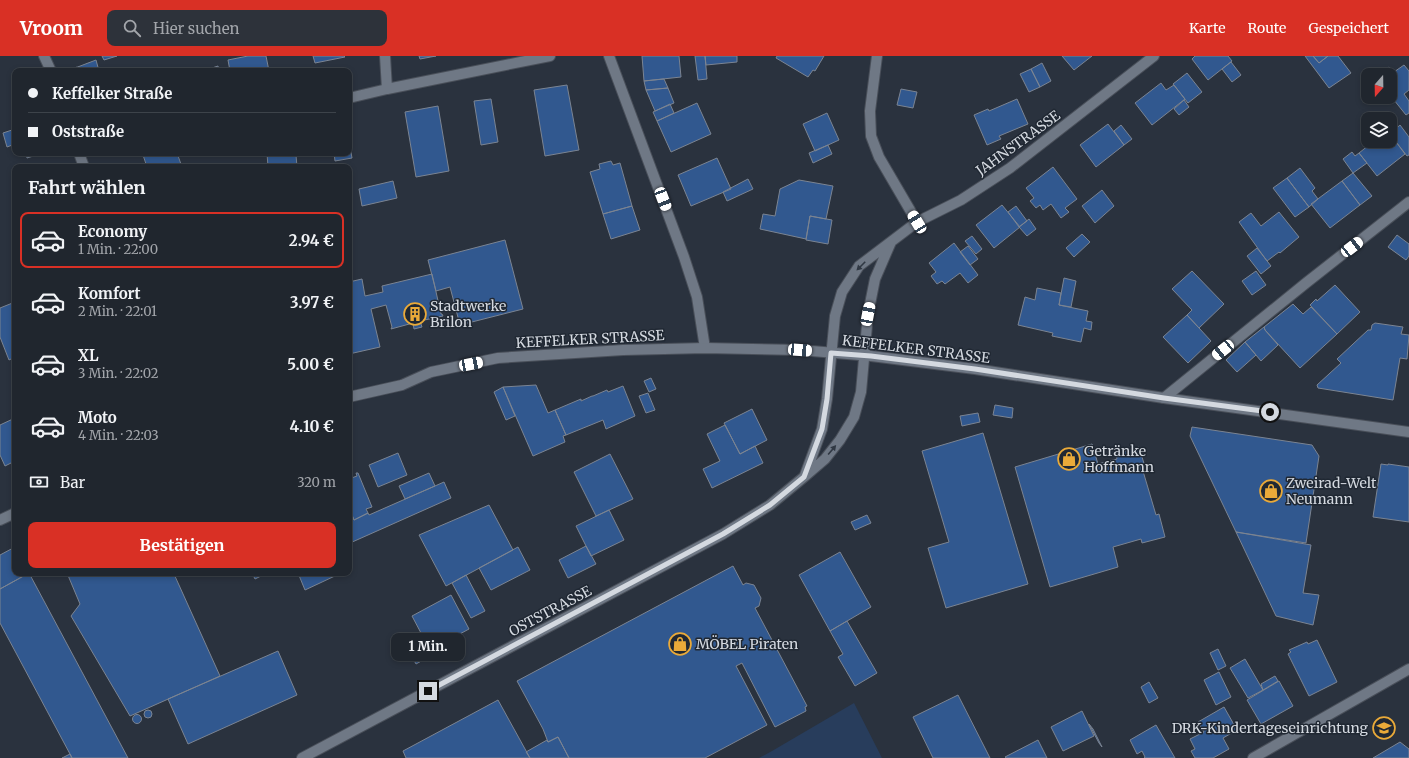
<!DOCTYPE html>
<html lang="de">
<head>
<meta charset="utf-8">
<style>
	:root { --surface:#20262e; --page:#2d323a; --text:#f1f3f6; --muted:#a2a5aa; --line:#3d434a; --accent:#d93025 }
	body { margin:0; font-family:Merriweather,serif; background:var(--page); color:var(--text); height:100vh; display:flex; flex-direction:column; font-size:15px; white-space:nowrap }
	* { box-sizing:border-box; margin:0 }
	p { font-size:13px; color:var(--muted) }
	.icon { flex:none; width:22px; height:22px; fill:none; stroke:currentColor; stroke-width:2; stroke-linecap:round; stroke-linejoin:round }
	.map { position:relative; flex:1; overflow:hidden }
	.panel { position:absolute; left:12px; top:108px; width:340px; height:412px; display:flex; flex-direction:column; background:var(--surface); border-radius:8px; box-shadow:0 2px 6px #0003,0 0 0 1px var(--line) }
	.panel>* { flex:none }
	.guide { position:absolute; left:12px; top:12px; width:340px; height:88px; border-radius:8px; box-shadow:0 2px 6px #0003,0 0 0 1px var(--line); display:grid; align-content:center; height:88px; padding:0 16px; background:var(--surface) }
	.needle { width:26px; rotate:200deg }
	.buttons { position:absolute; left:1361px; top:12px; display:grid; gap:8px }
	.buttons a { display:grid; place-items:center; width:36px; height:36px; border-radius:8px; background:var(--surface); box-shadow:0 2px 6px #0003,0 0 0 1px var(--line); font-size:20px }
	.end { position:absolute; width:18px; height:18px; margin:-9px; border:5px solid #d4d9e0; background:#111; box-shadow:0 0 0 2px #111 }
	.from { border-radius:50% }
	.bubble { position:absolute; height:28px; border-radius:8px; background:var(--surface); box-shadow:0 2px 6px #0003,0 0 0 1px var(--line); font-size:13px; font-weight:700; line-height:28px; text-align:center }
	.car { position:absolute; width:12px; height:24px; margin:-12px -6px; border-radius:5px; box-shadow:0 0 3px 1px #0007; background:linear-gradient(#fff 24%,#345 0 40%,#fff 0 76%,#345 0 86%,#fff 0) }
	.guide b { display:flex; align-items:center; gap:14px; height:38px; font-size:15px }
	.guide b+b { border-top:1px solid var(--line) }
	.guide i { width:10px; height:10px; background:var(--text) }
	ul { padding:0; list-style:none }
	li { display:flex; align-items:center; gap:12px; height:56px; margin:0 8px 6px; padding:0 8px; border:2px solid transparent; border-radius:8px }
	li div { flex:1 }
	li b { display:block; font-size:15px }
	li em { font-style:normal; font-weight:700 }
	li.current { border-color:var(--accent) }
	li>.icon { width:36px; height:36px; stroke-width:1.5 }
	h2 { padding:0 16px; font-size:18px; line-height:48px }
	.pay { display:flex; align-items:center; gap:10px; height:44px; padding:0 16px; font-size:15px }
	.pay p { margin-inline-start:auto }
	.button { display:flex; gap:8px; margin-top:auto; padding:8px 16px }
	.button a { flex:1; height:46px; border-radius:8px; background:var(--accent); color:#fff; font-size:16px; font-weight:700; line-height:46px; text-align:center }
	header { display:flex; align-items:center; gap:24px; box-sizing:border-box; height:56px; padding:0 20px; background:var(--accent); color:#fff }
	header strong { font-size:19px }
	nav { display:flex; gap:22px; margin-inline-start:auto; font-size:14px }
	.search { width:280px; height:36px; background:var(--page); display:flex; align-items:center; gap:10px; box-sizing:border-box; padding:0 14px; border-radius:8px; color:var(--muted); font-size:15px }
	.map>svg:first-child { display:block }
	.green { fill:#283d5c }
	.building { fill:#31588f; stroke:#7b8492 }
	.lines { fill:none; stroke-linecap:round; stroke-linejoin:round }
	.minor-casing { stroke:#494f59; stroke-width:12 }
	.tertiary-casing { stroke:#494f59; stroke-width:12 }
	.minor { stroke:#6f7885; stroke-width:10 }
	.tertiary { stroke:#6f7885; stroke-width:10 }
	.oneway { fill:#303843 }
	.route { stroke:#d4d9e0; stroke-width:5 }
	.labels { text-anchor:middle; stroke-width:3; stroke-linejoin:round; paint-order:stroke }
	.street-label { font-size:14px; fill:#d4d9e0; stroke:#202833 }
	.poi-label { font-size:14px; fill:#d4d9e0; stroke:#202833; text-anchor:start }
</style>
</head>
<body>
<header>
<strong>Vroom</strong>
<div class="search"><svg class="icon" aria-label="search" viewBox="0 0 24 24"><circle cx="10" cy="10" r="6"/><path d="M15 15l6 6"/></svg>Hier suchen</div>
<nav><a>Karte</a><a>Route</a><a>Gespeichert</a></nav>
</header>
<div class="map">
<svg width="1409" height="702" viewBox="0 0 1409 702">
	<rect width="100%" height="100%" fill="#2a323e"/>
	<!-- green -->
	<path class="green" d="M854,647L882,702H759L772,695Z"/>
	<!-- building -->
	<path class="building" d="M102,0H117L104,4Z
		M248,0H266L269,15H230L228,4Z
		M313,0H344L345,1L315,7Z
		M419,0H436L420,3Z
		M642,0H679L681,21L644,25Z
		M695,0H705L707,23L698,24Z
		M705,0H737V6L706,9Z
		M777,0H824L815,15L813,14L808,21L776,2Z
		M1062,0H1092L1074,14Z
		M1195,0H1228L1232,5L1208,24L1192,3Z
		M1305,0H1313L1319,7L1328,0H1338L1351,17L1329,32Z
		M1313,0H1328L1319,7Z
		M96,4L99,15H79L77,11L75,12Z
		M1231,6L1241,19L1232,26L1222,13Z
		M1042,7L1051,25L1040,31L1031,13Z
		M1404,9L1409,15V34L1404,38L1409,45V57L1406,59L1390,39V19H1379L1389,11L1394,16Z
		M218,10L219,15H206V14Z
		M1031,13L1040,31L1029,36L1020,18Z
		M1187,17L1202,36L1188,47L1173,28Z
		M664,23L668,32L646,34L644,25Z
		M1161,27L1166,34L1174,29L1185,43L1152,69L1135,47Z
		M567,29L579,94L545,100L534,34Z
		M668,32L674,47L655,55L646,34Z
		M901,33L917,36L913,52L897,49Z
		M491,43L498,86L481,89L474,45Z
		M1017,43L1028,68L999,80L1001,83L987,89L974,59L988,53L989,55Z
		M1184,44L1189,51L1179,59L1174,53Z
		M697,47L711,78L671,96L657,65Z
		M670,48L674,57L657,65L653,56Z
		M438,50L449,115L416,121L405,56Z
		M827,57L839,84L815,95L803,68Z
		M1108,68L1124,89L1096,111L1080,89Z
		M1121,69L1132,83L1124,89L1114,75Z
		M1400,69L1409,81V99L1407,100L1390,78Z
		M15,73V88L7,91L3,77Z
		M1390,78L1405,98L1377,120L1359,97L1374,85H1390Z
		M349,85L352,102L335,105L334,97H349Z
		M828,89L832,98L813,107L809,97Z
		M1352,96L1355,100L1359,97L1367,107L1353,117L1343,103Z
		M26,97H43L27,102Z
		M97,97H109L99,100Z
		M150,97H177L182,111H147L143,99Z
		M267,97H301V99H296L297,111H268Z
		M717,102L731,133L691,150L678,119Z
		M611,105L613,109L620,107L632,150L603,158L590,116L600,113L599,108Z
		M1053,111L1077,143L1065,152L1069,156L1061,162L1051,148L1043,154L1040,149L1036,152L1030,145L1034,142L1026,132Z
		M1300,112L1315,132L1312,135L1318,143L1309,151L1287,122Z
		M1353,117L1372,140L1360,149L1342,125Z
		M1287,122L1309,151L1295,161L1273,132Z
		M748,123L753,133L727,145L723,136Z
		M799,124L833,130L826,163L810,160L806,183L760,173L763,158L775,160L780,133Z
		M393,125L397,142L362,150L359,133Z
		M1342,125L1360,149L1330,172L1311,148Z
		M1102,134L1114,150L1095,167L1082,150Z
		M1002,149L1020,171L994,192L976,169Z
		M632,150L640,174L611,183L603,158Z
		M1016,150L1027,165L1019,171L1008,156Z
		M1279,156L1299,181L1280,197L1279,196L1267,205L1239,166L1251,157L1261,170Z
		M810,160L832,164L828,188L806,184Z
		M1029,163L1036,173L1027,180L1019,171Z
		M1082,178L1090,186L1074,201L1066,192Z
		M1397,179L1409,188V200L1406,204L1388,191Z
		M972,180L982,193L976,198L965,185Z
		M505,184L523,253L460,269L450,231L436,235L428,204Z
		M954,187L978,219L968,227L960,217L945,228L942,225L937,228L931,220L936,216L929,207Z
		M968,190L978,203L970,209L960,196Z
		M1257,192L1271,210L1261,218L1247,200Z
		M1192,215L1224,248L1199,272L1187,259L1192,254L1172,233Z
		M1256,215L1266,229L1252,239L1242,225Z
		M432,218L441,258H442L443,260L420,265L422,271L414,273L413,267L391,273L392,271L386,249L371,253L380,291L349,298V226L362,223L365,240L383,236L382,230Z
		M1064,222L1076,225L1071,251L1059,249Z
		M1335,229L1360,256L1337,278L1310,249L1316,243L1317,245Z
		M1037,232L1061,237L1059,249L1088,255L1086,265L1092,266L1091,274L1084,272L1081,286L1052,280L1053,277L1018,269L1025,241L1035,244Z
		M15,246V301L9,304L0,281V252Z
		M1293,248L1303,258L1311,251L1337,278L1300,312L1265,274L1264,271Z
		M1187,259L1211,285L1188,307L1163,281Z
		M1375,267L1403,271L1401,278L1409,279L1407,303L1400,302L1393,344L1318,332L1317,329L1341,307L1337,303L1368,274H1371L1372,269Z
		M1264,271L1265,274L1278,289L1261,305L1245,286Z
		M1245,286L1256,299L1237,316L1226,304Z
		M651,322L656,333L649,336L644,325Z
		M536,329L548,357L555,354L566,379L563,380L565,386L533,400L503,331Z
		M623,330L635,360L606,373L603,364L566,379L555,354L581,343V345L592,340H593L607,334L608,336Z
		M503,331L515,360L506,364L494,336Z
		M648,337L655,354L646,357L639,340Z
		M995,349L1013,352L1012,362L993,359Z
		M752,353L767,384L740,398L724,367Z
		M978,357L980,366L962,370L960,360Z
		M15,362V405L5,410L0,399V369Z
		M725,369L740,398L755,390L763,407L712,432L703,413L720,405L707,378Z
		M1192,371L1312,389L1319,400L1306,487L1236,476L1190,380Z
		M983,377L1028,528L946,552L928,492L949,486L922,395Z
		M1092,388L1098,408L1117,403L1116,398L1139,391L1146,414L1143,415L1156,459L1159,458L1165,481L1142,487L1141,483L1113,491L1118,511L1050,531L1015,411Z
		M398,397L407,419L378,431L369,409Z
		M610,398L633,443L596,460L574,416Z
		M1381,408L1388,409V408L1409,411V466L1373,461Z
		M356,417H358L372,451L366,453L368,457L354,464L352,459L349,461V429L351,428L349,423L357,420Z
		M429,417L435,430L405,443L399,430Z
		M444,426L451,442L350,487L349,461L352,459L354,464L368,457L369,459Z
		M489,449L513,494L446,530L419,479Z
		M609,454L624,484L591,500L576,470Z
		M867,459L871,467L855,474L851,466Z
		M1236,476L1311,489L1303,537L1319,539L1313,569L1276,560Z
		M586,490L596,508L568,522L559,504Z
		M15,491V517H29L0,533V499Z
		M518,491L530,514L491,534L479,512Z
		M840,496L871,551L830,575L799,519Z
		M733,510L743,529L746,527L754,529L761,542L759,550L755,552L807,650L805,651L806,655L775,671L742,607L736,610L767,669L705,702H569L558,681L548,686L543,673L517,625Z
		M29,517L128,702H72L70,698L0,567V533Z
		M67,517H175L174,518L220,620L130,660L71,560L80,548Z
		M252,517H267L255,523Z
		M298,517H336L337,519L305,534Z
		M466,519L485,555L471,562L452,527Z
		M451,539L469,573L430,594L412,560Z
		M847,565L877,617L855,630L838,601L843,598L830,575Z
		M424,583L432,599L416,608L407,592Z
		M1317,584L1337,626L1309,640L1288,598L1291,596L1289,594L1307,586L1308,588Z
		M1218,593L1226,610L1218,614L1210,597Z
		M278,595L297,639L188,688L168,643Z
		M1245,603L1263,634L1248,642L1230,612Z
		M1219,616L1231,641L1216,649L1204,624Z
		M1275,620L1278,625L1263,634L1261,628Z
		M1279,625L1293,650L1261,668L1247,644Z
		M1149,626L1158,642L1149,647L1141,631Z
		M958,639L990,702H933L913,661Z
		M498,644L530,702H406L403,695Z
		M1224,651L1237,674L1223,682L1229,693L1213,702H1195L1191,695L1195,693L1190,683L1204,676L1198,666Z
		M144 658a4 4 0 1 1 8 0a4 4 0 1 1-8 0Z
		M1082,655L1094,680L1063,695L1051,671Z
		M132.5 663a4.5 4.5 0 1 1 9 0a4.5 4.5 0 1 1-9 0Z
		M1089,668L1093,673L1102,691L1099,687Z
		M1156,669L1175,702H1144L1145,701L1142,695L1137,698L1130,684Z
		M558,681L569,702H530L526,696L547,684L548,686Z
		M1038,684L1047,702H1006L1005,701Z
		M1400,686L1409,693V702H1373Z
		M70,698L72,702H62Z"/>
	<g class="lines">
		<!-- minor casing -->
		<g class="minor-casing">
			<path id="minor" d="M44,0L51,15
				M385,0L387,33
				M609,0L684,201L697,241L705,292
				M877,0L870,55L871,80L879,101L917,166
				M349,42L387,33L550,0
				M79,97L84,111
				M1164,342L1306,227L1409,146
				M805,419L822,373L827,343L835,260L842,236L859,210L917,166L961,144L1010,112L1154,0
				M302,702L723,478L770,449L804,421L825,403L840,384L854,361L861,336L868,258L875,223L891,186
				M1253,702L1409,613"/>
		</g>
		<!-- tertiary casing -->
		<g class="tertiary-casing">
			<path id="tertiary" d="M349,341L402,329L431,316L498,302L623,294L705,292L800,294L871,300L975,313L1164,342L1409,376
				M0,464L15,457"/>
		</g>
		<!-- minor -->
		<use href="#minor" class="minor"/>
		<!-- tertiary -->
		<use href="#tertiary" class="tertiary"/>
	</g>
	<!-- one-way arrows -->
	<defs><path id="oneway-solid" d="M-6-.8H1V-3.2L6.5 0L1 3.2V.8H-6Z"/></defs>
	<g class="oneway">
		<use href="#oneway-solid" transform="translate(861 210) rotate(135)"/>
		<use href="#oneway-solid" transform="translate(832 394) rotate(-50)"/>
	</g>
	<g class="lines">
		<!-- route -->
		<path class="route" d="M428,635L723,478L770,449L804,421L822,373L827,343L831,297L871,300L975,313L1164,342L1270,356"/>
	</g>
	<!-- icons -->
	<defs>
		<g id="building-ring" transform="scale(1.15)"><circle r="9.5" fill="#202833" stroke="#eaaa39" stroke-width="1.5"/><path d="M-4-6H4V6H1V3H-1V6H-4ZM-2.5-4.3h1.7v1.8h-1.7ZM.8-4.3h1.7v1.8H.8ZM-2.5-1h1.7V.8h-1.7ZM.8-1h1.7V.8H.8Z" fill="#eaaa39"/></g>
		<g id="shop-ring" transform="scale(1.15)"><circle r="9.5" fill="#202833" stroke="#eaaa39" stroke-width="1.5"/><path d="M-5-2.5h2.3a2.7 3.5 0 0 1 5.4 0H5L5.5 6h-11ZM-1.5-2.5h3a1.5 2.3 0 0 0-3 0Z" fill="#eaaa39"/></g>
		<g id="school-ring" transform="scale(1.15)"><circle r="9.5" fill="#202833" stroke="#eaaa39" stroke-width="1.5"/><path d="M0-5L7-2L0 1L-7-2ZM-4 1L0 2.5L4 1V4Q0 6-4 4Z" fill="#eaaa39"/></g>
	</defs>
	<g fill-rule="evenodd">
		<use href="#building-ring" x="415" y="258"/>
		<use href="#shop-ring" x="1069" y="403"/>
		<use href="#shop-ring" x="1271" y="435"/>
		<use href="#shop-ring" x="680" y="588"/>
		<use href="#school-ring" x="1384" y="672"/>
	</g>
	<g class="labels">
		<!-- street labels -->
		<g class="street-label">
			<text transform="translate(1018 87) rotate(-36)" y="5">JAHNSTRASSE</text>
			<text transform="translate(590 283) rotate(-3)" y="5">KEFFELKER STRASSE</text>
			<text transform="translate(916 293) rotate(7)" y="5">KEFFELKER STRASSE</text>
			<text transform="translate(550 555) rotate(-28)" y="5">OSTSTRASSE</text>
		</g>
		<!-- poi labels -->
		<g class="poi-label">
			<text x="430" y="255">Stadtwerke<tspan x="430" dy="16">Brilon</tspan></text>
			<text x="1084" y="400">Getränke<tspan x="1084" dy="16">Hoffmann</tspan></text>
			<text x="1286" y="432">Zweirad-Welt<tspan x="1286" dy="16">Neumann</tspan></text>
			<text x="696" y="593">MÖBEL Piraten</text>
			<text x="1368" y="677" text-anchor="end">DRK-Kindertageseinrichtung</text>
		</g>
	</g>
</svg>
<div class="buttons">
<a><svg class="needle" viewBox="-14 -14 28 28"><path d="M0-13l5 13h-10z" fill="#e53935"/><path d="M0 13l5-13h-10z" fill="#a2a5aa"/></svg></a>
<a><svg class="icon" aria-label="layers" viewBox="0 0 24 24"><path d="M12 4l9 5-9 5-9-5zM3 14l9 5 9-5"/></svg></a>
</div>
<i class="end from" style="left:1270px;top:356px"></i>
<i class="end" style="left:428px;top:635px"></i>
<div class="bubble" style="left:391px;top:577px;width:74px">1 Min.</div>
<i class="car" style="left:663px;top:143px;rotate:159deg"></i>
<i class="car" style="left:917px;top:166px;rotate:329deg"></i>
<i class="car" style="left:1352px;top:191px;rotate:52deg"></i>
<i class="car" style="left:868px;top:258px;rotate:11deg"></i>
<i class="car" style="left:800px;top:294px;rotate:94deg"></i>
<i class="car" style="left:1223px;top:294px;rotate:231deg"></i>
<i class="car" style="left:471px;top:308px;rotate:79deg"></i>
<div class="guide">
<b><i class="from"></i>Keffelker Straße</b>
<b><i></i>Oststraße</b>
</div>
<section class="panel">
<h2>Fahrt wählen</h2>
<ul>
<li class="current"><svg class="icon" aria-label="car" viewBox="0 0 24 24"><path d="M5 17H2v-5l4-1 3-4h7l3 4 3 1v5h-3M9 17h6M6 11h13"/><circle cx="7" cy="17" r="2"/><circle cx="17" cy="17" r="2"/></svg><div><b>Economy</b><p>1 Min. · 22:00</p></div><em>2.94 €</em></li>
<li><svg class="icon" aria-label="car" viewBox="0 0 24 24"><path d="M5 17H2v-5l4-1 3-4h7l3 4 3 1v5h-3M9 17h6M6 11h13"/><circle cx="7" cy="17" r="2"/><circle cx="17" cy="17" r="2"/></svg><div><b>Komfort</b><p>2 Min. · 22:01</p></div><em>3.97 €</em></li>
<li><svg class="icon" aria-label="car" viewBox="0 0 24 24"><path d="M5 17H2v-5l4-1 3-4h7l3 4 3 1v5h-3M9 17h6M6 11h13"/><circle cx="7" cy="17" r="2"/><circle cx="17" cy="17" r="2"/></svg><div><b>XL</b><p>3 Min. · 22:02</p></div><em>5.00 €</em></li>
<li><svg class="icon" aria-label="car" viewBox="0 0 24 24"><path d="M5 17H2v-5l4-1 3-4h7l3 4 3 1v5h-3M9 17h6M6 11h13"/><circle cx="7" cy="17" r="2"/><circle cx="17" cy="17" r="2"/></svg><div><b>Moto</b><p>4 Min. · 22:03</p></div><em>4.10 €</em></li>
</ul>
<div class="pay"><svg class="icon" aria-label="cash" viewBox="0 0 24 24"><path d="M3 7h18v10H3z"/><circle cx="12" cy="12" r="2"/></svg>Bar<p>320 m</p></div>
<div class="button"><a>Bestätigen</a></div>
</section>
</div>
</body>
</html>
